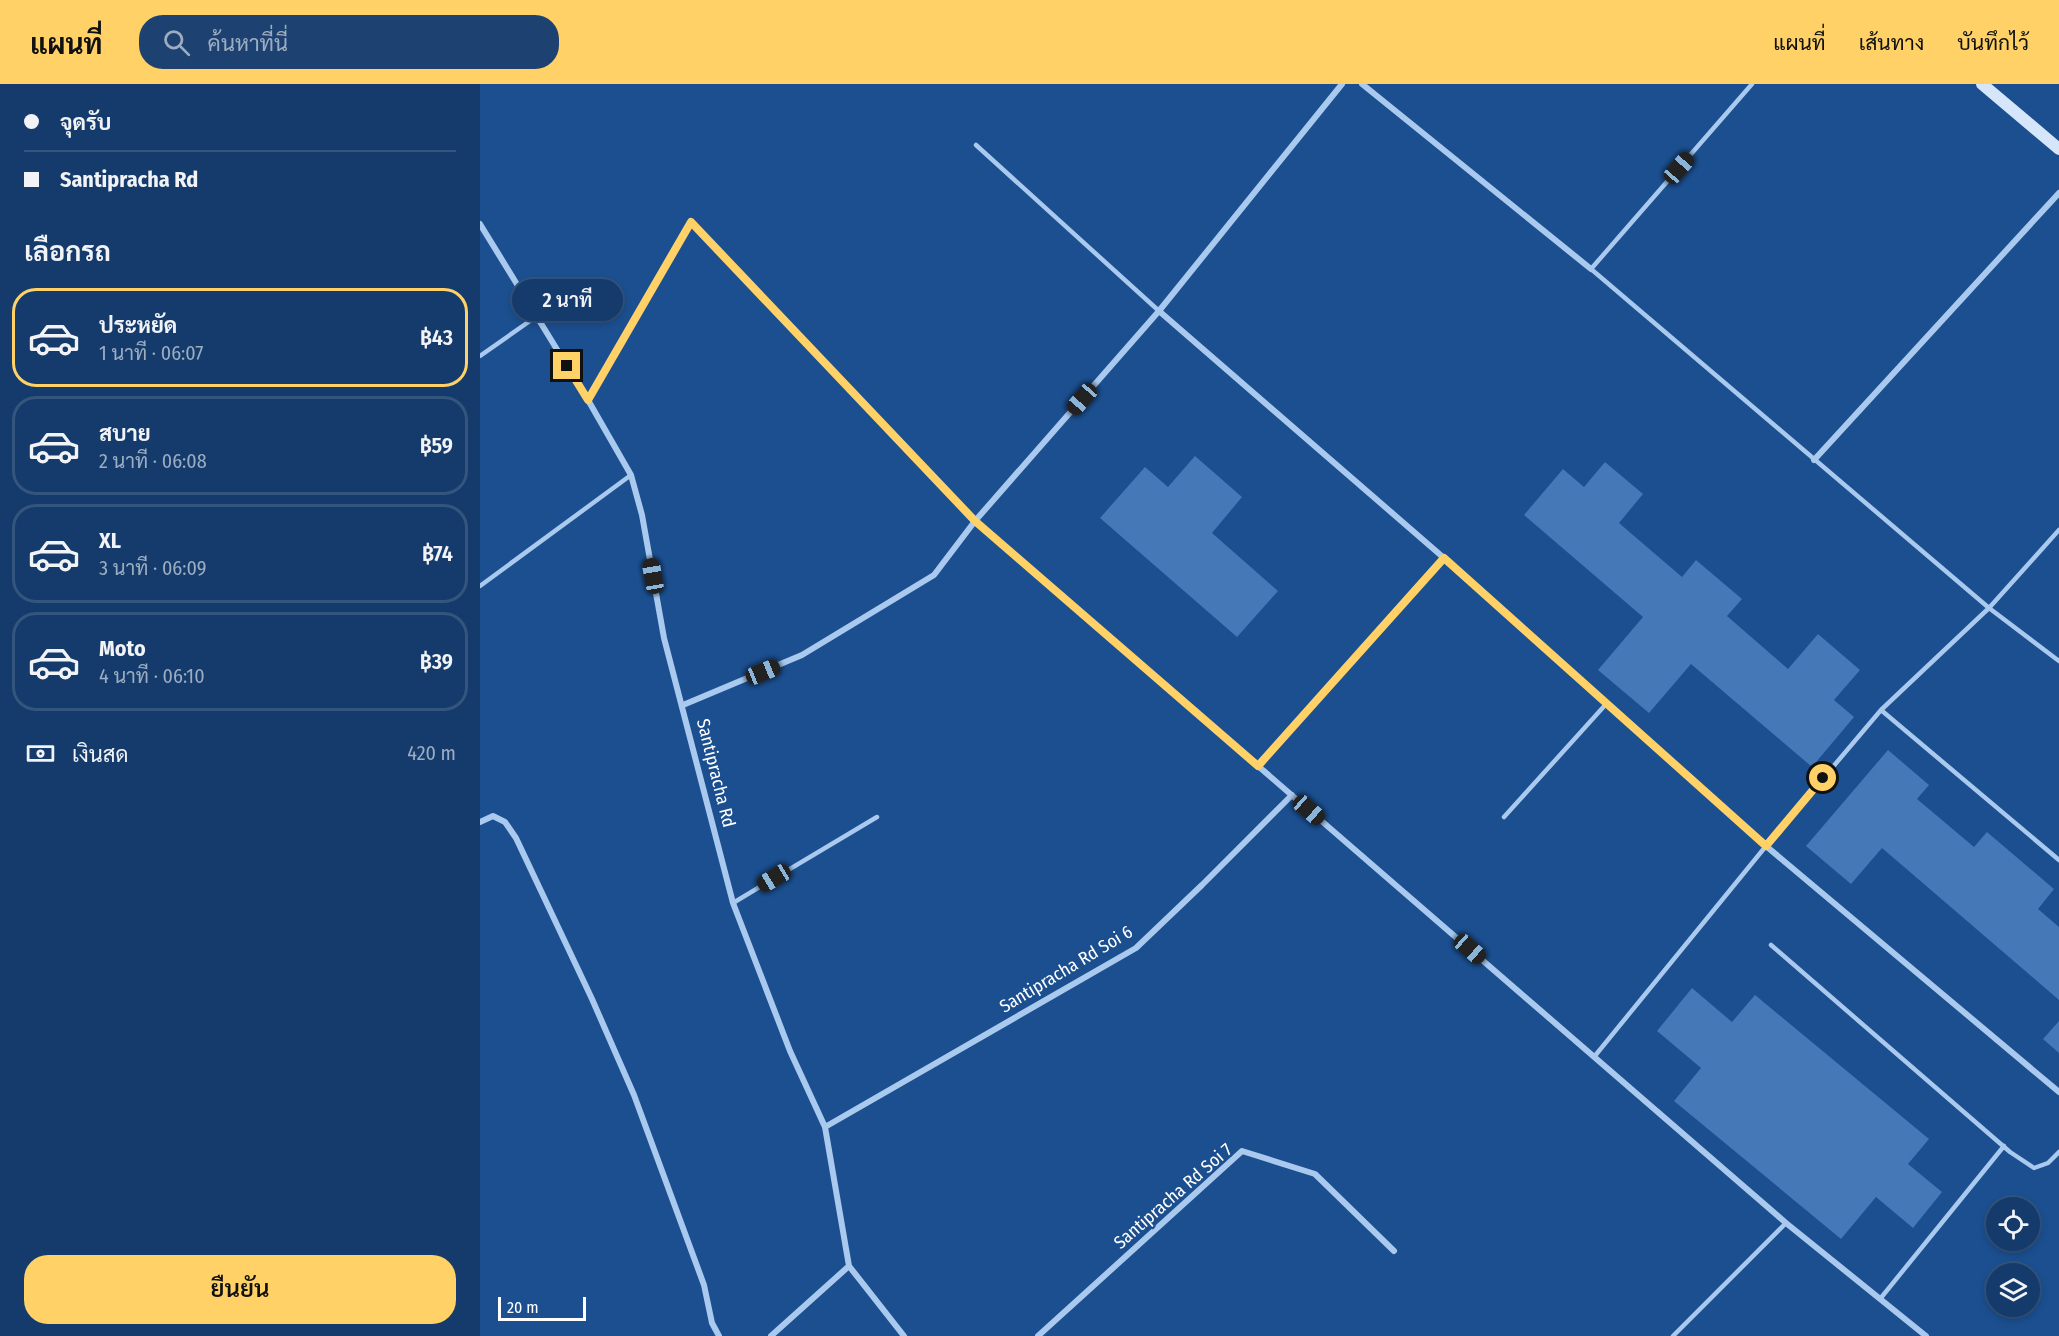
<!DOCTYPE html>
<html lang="th">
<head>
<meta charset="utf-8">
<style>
	:root { --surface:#143b6b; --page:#1d4271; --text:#f1f3f6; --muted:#9dadc1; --line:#33557e; --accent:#ffd166 }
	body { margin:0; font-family:"Fira Sans Condensed",Sarabun,sans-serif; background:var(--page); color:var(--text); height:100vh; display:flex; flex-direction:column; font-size:22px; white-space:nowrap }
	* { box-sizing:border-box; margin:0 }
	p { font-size:20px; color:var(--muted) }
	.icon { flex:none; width:33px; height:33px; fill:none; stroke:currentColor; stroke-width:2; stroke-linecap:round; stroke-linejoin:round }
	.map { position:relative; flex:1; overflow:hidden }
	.sheet { display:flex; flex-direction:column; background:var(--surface); width:480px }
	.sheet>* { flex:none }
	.guide { display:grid; align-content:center; height:132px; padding:0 24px; background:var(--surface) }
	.controls { position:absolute; left:1506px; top:1113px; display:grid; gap:12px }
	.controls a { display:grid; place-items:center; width:54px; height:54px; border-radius:50%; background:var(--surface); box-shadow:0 3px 9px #0003,0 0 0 2px var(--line); font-size:30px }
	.scale { position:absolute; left:18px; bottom:15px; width:88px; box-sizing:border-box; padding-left:6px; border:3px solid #fff; border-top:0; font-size:16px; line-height:21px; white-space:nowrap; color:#fff; -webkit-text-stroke:4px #1b4f8f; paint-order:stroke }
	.end { position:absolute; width:27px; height:27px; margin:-14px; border:8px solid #ffd166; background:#111; box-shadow:0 0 0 3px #111 }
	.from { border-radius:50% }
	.bubble { position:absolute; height:42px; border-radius:21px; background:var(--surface); box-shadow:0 3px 9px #0003,0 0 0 2px var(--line); font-size:20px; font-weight:600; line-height:42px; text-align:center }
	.car { position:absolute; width:18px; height:36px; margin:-18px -9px; border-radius:8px; box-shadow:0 0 4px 2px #0007; background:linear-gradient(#222 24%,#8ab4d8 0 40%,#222 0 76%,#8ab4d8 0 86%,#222 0) }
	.guide b { display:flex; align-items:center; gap:21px; height:57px; font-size:22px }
	.guide b+b { border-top:2px solid var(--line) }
	.guide i { width:15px; height:15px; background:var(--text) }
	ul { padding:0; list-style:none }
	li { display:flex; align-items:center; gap:18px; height:99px; margin:0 12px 9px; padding:0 12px; border:3px solid var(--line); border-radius:24px }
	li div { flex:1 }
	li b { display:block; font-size:22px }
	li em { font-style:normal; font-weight:600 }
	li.active { border-color:var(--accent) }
	li>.icon { width:54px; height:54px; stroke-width:1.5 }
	h2 { padding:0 24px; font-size:27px; line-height:72px }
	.pay { display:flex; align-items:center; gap:15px; height:66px; padding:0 24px; font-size:22px }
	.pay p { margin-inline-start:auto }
	.button { display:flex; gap:12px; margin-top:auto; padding:12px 24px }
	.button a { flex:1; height:69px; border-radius:24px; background:var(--accent); color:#111; font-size:24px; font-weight:600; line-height:69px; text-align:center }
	header { display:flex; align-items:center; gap:36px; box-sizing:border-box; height:84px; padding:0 30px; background:var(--accent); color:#111 }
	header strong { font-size:28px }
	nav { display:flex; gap:33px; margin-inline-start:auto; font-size:21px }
	.search { width:420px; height:54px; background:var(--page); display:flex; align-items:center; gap:15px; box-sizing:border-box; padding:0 21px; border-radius:24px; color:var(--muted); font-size:22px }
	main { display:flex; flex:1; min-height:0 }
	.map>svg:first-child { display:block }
	.building { fill:#4478b7 }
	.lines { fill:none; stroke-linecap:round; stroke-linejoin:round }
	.lane { stroke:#a9c9ee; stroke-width:4.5 }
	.street { stroke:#a9c9ee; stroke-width:6 }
	.secondary { stroke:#d6e6fa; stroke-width:12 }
	.route { stroke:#ffd166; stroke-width:8 }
	.labels { text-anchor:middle; stroke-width:4.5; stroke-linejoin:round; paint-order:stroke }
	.street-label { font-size:18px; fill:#fff; stroke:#1b4f8f }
</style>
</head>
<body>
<header>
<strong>แผนที่</strong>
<div class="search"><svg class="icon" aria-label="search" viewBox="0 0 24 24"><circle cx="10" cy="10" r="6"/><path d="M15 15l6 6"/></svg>ค้นหาที่นี่</div>
<nav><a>แผนที่</a><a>เส้นทาง</a><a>บันทึกไว้</a></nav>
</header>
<main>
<section class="sheet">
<div class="guide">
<b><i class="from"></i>จุดรับ</b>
<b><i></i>Santipracha Rd</b>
</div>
<h2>เลือกรถ</h2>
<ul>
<li class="active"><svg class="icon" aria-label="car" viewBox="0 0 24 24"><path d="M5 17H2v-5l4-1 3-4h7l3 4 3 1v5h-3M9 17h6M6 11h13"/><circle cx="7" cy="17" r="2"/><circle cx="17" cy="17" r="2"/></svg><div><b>ประหยัด</b><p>1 นาที · 06:07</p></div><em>฿43</em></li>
<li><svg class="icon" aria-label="car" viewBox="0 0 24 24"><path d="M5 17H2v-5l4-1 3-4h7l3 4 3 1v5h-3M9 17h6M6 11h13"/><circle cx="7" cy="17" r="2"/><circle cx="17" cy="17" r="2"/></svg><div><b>สบาย</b><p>2 นาที · 06:08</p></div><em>฿59</em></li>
<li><svg class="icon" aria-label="car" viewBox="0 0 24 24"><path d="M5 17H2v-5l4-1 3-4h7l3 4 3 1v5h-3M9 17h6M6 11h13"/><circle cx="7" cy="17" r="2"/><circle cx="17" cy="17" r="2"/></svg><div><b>XL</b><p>3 นาที · 06:09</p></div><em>฿74</em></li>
<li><svg class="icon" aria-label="car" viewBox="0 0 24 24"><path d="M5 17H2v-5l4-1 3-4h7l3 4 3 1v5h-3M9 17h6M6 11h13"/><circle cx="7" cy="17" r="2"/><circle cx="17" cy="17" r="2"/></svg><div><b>Moto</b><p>4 นาที · 06:10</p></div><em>฿39</em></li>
</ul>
<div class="pay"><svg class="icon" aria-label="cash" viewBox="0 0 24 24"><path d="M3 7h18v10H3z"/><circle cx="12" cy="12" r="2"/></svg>เงินสด<p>420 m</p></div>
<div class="button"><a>ยืนยัน</a></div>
</section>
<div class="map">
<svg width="1579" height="1252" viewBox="0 0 1579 1252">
	<rect width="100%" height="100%" fill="#1b4f8f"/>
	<!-- building -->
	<path class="building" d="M715,372L762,413L732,449L798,507L757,553L620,434L665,383L688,403Z
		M1125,378L1163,410L1139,439L1202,493L1216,476L1262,515L1247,532L1308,585L1338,550L1380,586L1354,616L1374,633L1332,683L1211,580L1169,629L1118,586L1163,533L1044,431L1083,385L1104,403Z
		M1408,666L1449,701L1437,715L1494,763L1507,748L1574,805L1558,825L1579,843V916L1402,764L1371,800L1326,762Z
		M1212,904L1252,938L1275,911L1449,1055L1428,1080L1462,1108L1433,1144L1396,1113L1361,1155L1194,1017L1221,984L1177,947Z
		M1579,937V969L1563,955Z"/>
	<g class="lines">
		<!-- lane -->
		<path class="lane" d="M1272,0L1111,185L1509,524L1579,577
			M496,61L679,227
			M0,272L57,232
			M0,502L151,391
			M1401,626L1579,776
			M778,682L964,474
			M1024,733L1127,619
			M253,819L397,733
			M1291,861L1530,1068L1554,1084L1568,1079L1579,1068
			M1114,973L1286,762L1401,626L1509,524L1579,446
			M1400,1215L1524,1062
			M1193,1252L1306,1139"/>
		<!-- street -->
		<path class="street" d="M882,0L1111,185
			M0,140L108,316L151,391L162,431L184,554L253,819L310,967L345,1043L369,1182L424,1252
			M679,227L964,474L1286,762L1579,1008
			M108,316L211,138L495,437L1306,1139L1446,1252
			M1334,376L1579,109
			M203,621L322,571L454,491L495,437L679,227L862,0
			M0,738L13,732L25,738L36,754L112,915L154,1011L224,1201L232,1239L239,1252
			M345,1043L656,864L722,801L812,711
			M291,1252L369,1182
			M558,1252L762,1067L835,1090L914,1167"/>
		<!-- secondary -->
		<path class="secondary" d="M1502,0L1579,65"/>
	</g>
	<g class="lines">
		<!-- route -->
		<path class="route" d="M87,282L108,316L211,138L495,437L778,682L964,474L1286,762L1343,694"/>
	</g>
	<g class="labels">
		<!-- street labels -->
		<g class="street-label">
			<text transform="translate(236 689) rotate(76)" y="6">Santipracha Rd</text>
			<text transform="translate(586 885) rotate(-31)" y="6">Santipracha Rd Soi 6</text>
			<text transform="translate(693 1112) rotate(-41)" y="6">Santipracha Rd Soi 7</text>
		</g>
	</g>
</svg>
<div class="controls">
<a><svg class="icon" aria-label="locate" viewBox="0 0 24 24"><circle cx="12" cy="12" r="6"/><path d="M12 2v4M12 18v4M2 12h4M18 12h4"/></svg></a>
<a><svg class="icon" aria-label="layers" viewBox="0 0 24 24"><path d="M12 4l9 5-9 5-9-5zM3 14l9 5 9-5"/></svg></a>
</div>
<div class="scale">20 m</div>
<i class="end from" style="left:1343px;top:694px"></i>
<i class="end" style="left:87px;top:282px"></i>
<div class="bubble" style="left:32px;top:195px;width:111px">2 นาที</div>
<i class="car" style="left:1199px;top:84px;rotate:41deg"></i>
<i class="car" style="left:602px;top:315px;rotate:221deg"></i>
<i class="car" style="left:173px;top:492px;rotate:350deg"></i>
<i class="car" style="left:283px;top:588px;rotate:68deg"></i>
<i class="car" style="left:829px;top:726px;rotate:131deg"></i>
<i class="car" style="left:294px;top:794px;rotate:239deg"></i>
<i class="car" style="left:990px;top:865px;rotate:131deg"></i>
</div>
</main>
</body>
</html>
